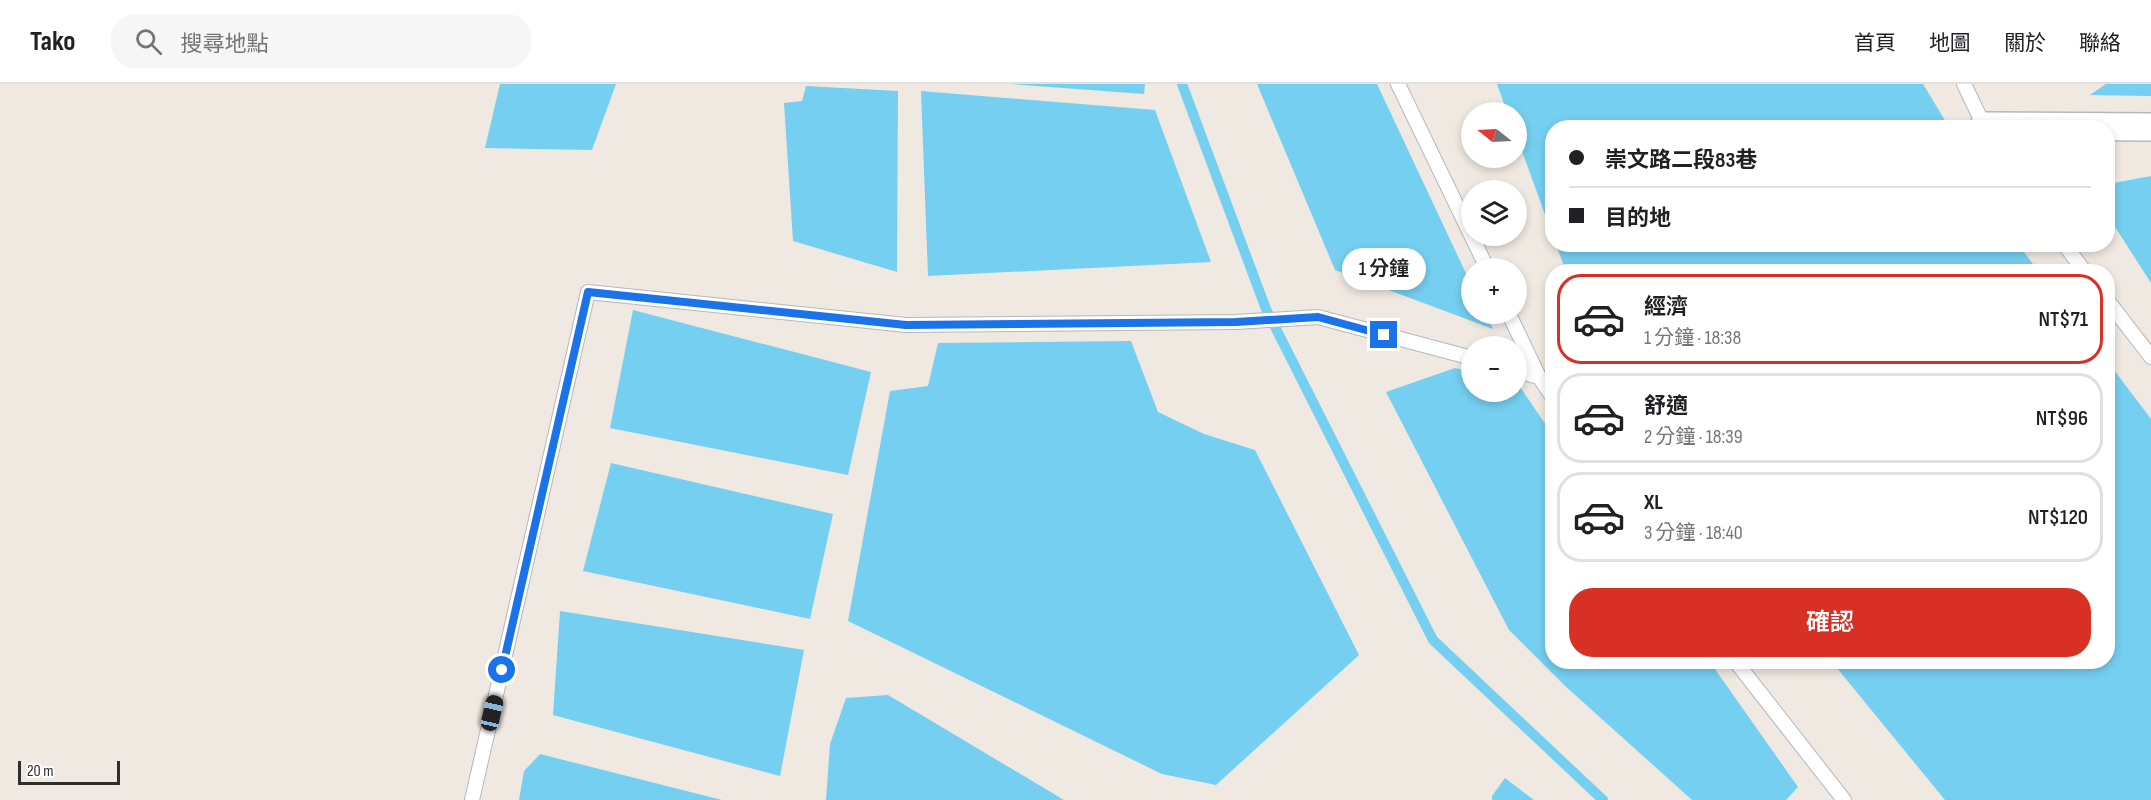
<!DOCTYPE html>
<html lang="zh-TW">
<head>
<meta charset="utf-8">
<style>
	:root { --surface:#fff; --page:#f6f6f6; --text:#202124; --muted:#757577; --line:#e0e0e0; --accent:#d93025 }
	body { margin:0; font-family:"Sofia Sans Condensed","Noto Sans TC",sans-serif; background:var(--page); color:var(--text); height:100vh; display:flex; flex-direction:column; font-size:22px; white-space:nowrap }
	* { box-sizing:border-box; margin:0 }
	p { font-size:20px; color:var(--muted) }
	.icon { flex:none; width:33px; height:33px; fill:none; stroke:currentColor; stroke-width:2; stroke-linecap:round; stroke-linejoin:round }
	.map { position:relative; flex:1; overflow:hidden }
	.drawer { position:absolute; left:1545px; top:180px; width:570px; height:405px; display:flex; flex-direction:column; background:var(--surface); border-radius:24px; box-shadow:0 3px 9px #0003 }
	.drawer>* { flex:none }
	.hud { position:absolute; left:1545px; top:36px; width:570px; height:132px; border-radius:24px; box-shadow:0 3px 9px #0003; display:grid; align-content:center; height:132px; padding:0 24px; background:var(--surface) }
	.needle { width:39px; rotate:288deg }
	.controls { position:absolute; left:1461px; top:18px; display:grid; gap:12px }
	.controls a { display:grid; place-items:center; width:66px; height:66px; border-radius:50%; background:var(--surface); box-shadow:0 3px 9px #0003; font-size:30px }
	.scale { position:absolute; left:18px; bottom:15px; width:102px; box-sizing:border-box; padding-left:6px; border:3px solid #2e2e2e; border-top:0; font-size:16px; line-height:21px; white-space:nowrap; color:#2e2e2e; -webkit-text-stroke:4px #fff; paint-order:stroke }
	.end { position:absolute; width:27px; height:27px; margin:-14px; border:8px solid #1a73e8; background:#fff; box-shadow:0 0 0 3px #fff }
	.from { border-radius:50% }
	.bubble { position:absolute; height:42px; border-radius:21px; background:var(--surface); box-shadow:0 3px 9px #0003; font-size:20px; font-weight:600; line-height:42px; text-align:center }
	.car { position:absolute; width:18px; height:36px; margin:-18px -9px; border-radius:8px; box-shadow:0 0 4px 2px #0007; background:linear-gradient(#222 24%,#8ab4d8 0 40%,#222 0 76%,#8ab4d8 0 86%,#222 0) }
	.hud b { display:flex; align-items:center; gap:21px; height:57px; font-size:22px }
	.hud b+b { border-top:2px solid var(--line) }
	.hud i { width:15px; height:15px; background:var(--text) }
	ul { padding:10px 0 0; list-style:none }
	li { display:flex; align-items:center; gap:18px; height:90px; margin:0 12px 9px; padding:0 12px; border:3px solid var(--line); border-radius:24px }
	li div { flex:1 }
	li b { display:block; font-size:22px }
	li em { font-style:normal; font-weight:600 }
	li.on { border-color:var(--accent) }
	li>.icon { width:54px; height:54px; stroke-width:1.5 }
	.primary-button { display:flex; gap:12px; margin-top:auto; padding:12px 24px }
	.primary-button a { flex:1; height:69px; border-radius:24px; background:var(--accent); color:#fff; font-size:24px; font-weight:600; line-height:69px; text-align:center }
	header { display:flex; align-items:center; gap:36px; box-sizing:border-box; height:84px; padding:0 30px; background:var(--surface); border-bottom:2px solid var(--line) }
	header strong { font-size:28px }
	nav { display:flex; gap:33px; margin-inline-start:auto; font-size:21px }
	.search { width:420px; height:54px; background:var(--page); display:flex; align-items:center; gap:15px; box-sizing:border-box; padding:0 21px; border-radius:24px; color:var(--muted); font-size:22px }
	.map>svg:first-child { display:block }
	.water { fill:#75cff0 }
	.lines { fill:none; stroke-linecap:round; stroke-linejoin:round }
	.stream { stroke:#75cff0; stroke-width:10 }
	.lane-casing { stroke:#b4b7c1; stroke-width:16 }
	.street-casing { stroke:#b4b7c1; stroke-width:30 }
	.lane { stroke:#fff; stroke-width:14 }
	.street { stroke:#fff; stroke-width:27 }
	.route { stroke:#1a73e8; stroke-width:8 }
</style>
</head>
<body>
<header>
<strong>Tako</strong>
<div class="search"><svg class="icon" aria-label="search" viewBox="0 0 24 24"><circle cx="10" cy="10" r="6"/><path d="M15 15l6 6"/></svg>搜尋地點</div>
<nav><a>首頁</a><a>地圖</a><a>關於</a><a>聯絡</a></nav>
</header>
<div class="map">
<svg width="2151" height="716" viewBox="0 0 2151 716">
	<rect width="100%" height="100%" fill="#efe9e1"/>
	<!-- water -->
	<path class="water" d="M500,0H616L592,66L485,64Z
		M1011,0H1145L1144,10Z
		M1257,0H1377L1471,200L1472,230H1486L1493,245L1335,186Z
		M1497,0H1923L1949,43L1552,44V150L1517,53L1516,28H1507Z
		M2106,0H2151V12L2090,11Z
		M806,2L898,7L897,188L793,157L784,19L802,17Z
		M921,7L1155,26L1211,178L928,192Z
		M2151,92V199L2108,132V100Z
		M1556,161H2019L2038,187H1566Z
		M633,226L871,288L848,391L610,344Z
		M1131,257L1158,328L1204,350L1255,366L1359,571L1216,701L1162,690L848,537L890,307L928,302L938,259Z
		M2108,278L2151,335V716H1945L1832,578H2108Z
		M1455,284L1471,288L1472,308H1516L1518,300L1552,350V578H1710L1798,703L1786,716H1692L1564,601L1509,546L1386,308Z
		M611,379L833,430L810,535L583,487Z
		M560,527L804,566L780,692L553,631Z
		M888,611L1064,716H826L830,660L846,614Z
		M540,670L722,716H519L524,687Z
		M1505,694L1534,716H1492V712Z"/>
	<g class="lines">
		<!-- stream -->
		<path class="stream" d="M1182,0L1266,225L1433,556L1603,716"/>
		<!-- lane casing -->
		<g class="lane-casing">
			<path id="lane" d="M1398,0L1487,184
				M1964,0L1985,44
				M2064,160L2085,188
				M2108,217L2151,273
				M1509,230L1539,293L1552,312
				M1516,287L1539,293
				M1736,578L1844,716
				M472,716L588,208L906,241L1236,238L1318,233L1472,274"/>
		</g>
		<!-- street casing -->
		<g class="street-casing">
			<path id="street" d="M1984,42L2151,43"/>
		</g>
		<!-- lane -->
		<use href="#lane" class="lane"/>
		<!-- street -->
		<use href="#street" class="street"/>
	</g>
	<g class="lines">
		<!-- route -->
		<path class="route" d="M502,586L588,208L906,241L1236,238L1318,233L1384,251"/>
	</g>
</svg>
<div class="controls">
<a><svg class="needle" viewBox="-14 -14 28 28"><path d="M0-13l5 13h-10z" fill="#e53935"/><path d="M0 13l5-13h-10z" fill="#757577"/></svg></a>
<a><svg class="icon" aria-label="layers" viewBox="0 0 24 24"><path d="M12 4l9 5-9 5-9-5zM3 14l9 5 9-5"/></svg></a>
<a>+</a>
<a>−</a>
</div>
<div class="scale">20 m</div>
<i class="end from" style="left:502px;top:586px"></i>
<i class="end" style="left:1384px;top:251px"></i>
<div class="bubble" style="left:1342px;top:164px;width:84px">1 分鐘</div>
<i class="car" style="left:492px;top:629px;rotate:13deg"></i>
<div class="hud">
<b><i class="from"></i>崇文路二段83巷</b>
<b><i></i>目的地</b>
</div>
<section class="drawer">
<ul>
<li class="on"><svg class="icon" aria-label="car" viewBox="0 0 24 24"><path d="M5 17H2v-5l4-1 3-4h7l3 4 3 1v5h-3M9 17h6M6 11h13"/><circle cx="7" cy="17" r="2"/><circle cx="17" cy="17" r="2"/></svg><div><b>經濟</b><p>1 分鐘 · 18:38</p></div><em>NT$71</em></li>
<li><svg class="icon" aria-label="car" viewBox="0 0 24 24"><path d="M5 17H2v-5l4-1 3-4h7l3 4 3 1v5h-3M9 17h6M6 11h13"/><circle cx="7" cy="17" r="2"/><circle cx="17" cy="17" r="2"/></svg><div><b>舒適</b><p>2 分鐘 · 18:39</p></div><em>NT$96</em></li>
<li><svg class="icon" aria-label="car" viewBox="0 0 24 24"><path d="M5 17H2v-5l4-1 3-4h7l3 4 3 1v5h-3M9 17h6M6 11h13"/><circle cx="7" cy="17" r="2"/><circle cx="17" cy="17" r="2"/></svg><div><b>XL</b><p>3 分鐘 · 18:40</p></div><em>NT$120</em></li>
</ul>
<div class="primary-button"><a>確認</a></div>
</section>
</div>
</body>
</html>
